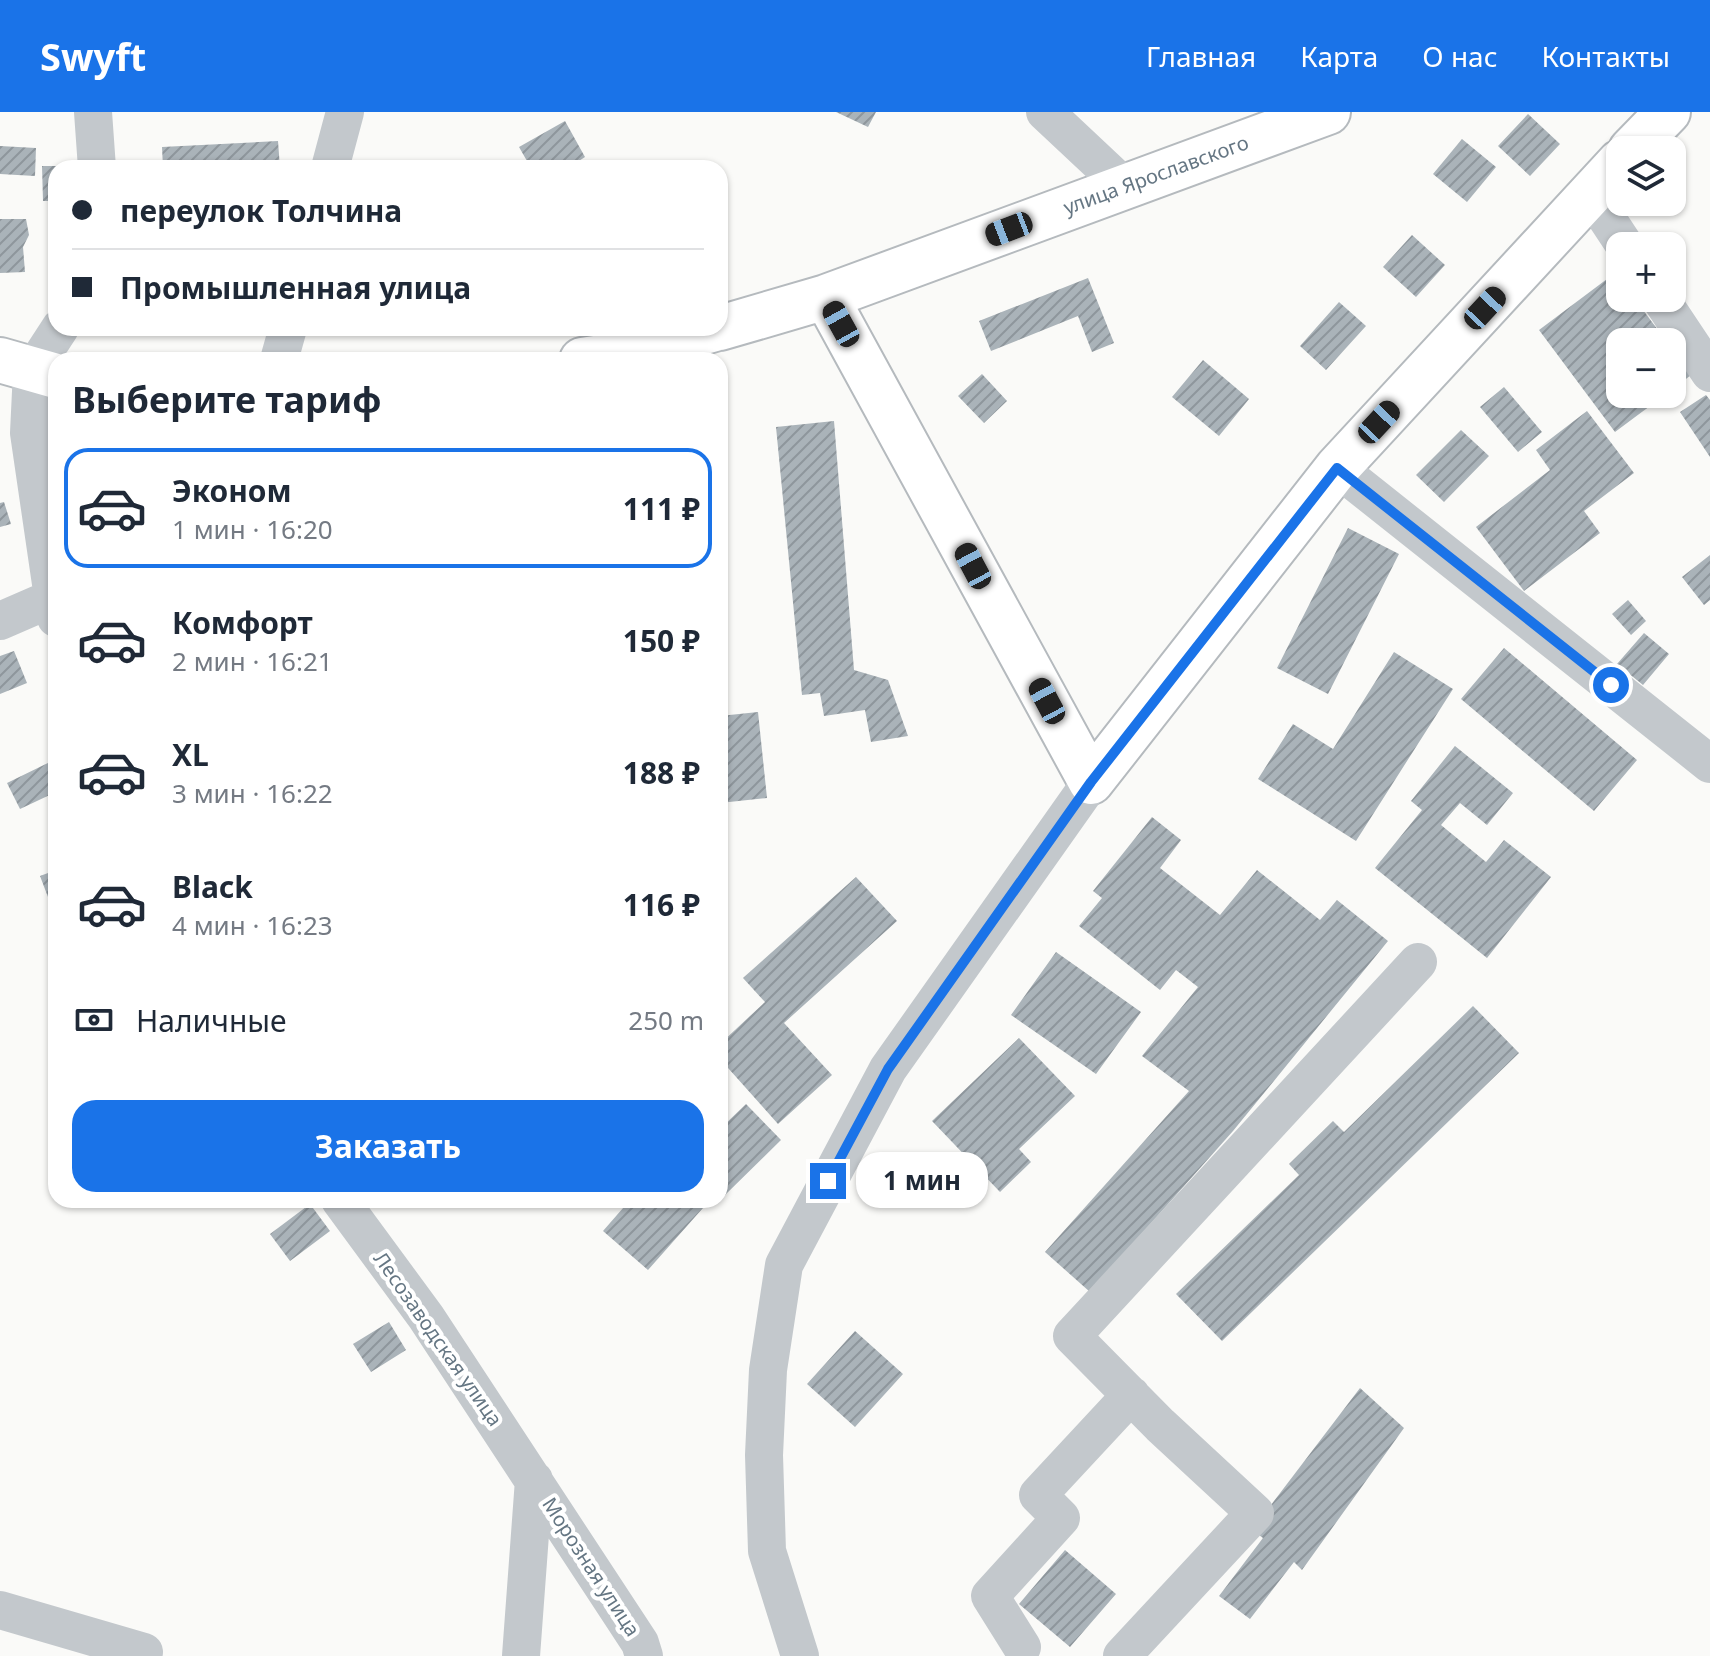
<!DOCTYPE html>
<html lang="ru">
<head>
<meta charset="utf-8">
<style>
	:root { --surface:#fff; --page:#f6f6f7; --text:#1f2937; --muted:#747a83; --line:#e0e1e3; --accent:#1a73e8 }
	body { margin:0; font-family:"Noto Sans",sans-serif; background:var(--page); color:var(--text); height:100vh; display:flex; flex-direction:column; font-size:30px; white-space:nowrap }
	* { box-sizing:border-box; margin:0 }
	p { font-size:26px; color:var(--muted) }
	.icon { flex:none; width:44px; height:44px; fill:none; stroke:currentColor; stroke-width:2; stroke-linecap:round; stroke-linejoin:round }
	.map { position:relative; flex:1; overflow:hidden }
	.details { position:absolute; left:48px; top:240px; width:680px; height:856px; display:flex; flex-direction:column; background:var(--surface); border-radius:24px; box-shadow:0 2px 6px #0004 }
	.details>* { flex:none }
	.hud { position:absolute; left:48px; top:48px; width:680px; height:176px; border-radius:24px; box-shadow:0 2px 6px #0004; display:grid; align-content:center; height:176px; padding:0 24px; background:var(--surface) }
	.buttons { position:absolute; left:1606px; top:24px; display:grid; gap:16px }
	.buttons a { display:grid; place-items:center; width:80px; height:80px; border-radius:16px; background:var(--surface); box-shadow:0 2px 6px #0004; font-size:40px }
	.end { position:absolute; width:36px; height:36px; margin:-18px; border:10px solid #1a73e8; background:#fff; box-shadow:0 0 0 4px #fff }
	.from { border-radius:50% }
	.bubble { position:absolute; height:56px; border-radius:24px; background:var(--surface); box-shadow:0 2px 6px #0004; font-size:26px; font-weight:700; line-height:56px; text-align:center }
	.car { position:absolute; width:24px; height:48px; margin:-24px -12px; border-radius:10px; box-shadow:0 0 6px 2px #0007; background:linear-gradient(#222 24%,#8ab4d8 0 40%,#222 0 76%,#8ab4d8 0 86%,#222 0) }
	.hud b { display:flex; align-items:center; gap:28px; height:76px; font-size:30px }
	.hud b+b { border-top:2px solid var(--line) }
	.hud i { width:20px; height:20px; background:var(--text) }
	ul { padding:0; list-style:none }
	li { display:flex; align-items:center; gap:24px; height:120px; margin:0 16px 12px; padding:0 8px; border:4px solid transparent; border-radius:24px }
	li div { flex:1 }
	li b { display:block; font-size:30px }
	li em { font-style:normal; font-weight:700 }
	li.on { border-color:var(--accent) }
	li>.icon { width:72px; height:72px; stroke-width:1.5 }
	h2 { padding:0 24px; font-size:36px; line-height:96px }
	.pay { display:flex; align-items:center; gap:20px; height:88px; padding:0 24px; font-size:30px }
	.pay p { margin-inline-start:auto }
	.button { display:flex; gap:16px; margin-top:auto; padding:16px 24px }
	.button a { flex:1; height:92px; border-radius:24px; background:var(--accent); color:#fff; font-size:32px; font-weight:700; line-height:92px; text-align:center }
	header { display:flex; align-items:center; gap:48px; box-sizing:border-box; height:112px; padding:0 40px; background:var(--accent); color:#fff }
	header strong { font-size:38px }
	nav { display:flex; gap:44px; margin-inline-start:auto; font-size:28px }
	.map>svg:first-child { display:block }
	.building { fill:url(#building-hatch) }
	.lines { fill:none; stroke-linecap:round; stroke-linejoin:round }
	.major-casing { stroke:#b5babe; stroke-width:48 }
	.minor { stroke:#c3c8cc; stroke-width:38 }
	.major { stroke:#fff; stroke-width:44 }
	.route { stroke:#1a73e8; stroke-width:10 }
	.labels { text-anchor:middle; stroke-width:8; stroke-linejoin:round; paint-order:stroke }
	.street-label { font-size:20px; fill:#657683; stroke:#fff }
</style>
</head>
<body>
<header>
<strong>Swyft</strong>
<nav><a>Главная</a><a>Карта</a><a>О нас</a><a>Контакты</a></nav>
</header>
<div class="map">
<svg width="1710" height="1544" viewBox="0 0 1710 1544">
	<defs>
		<pattern id="building-hatch" width="6" height="6" patternUnits="userSpaceOnUse" patternTransform="scale(2)"><rect width="6" height="6" fill="#aab3b9"/><path d="M-1 1l2-2M0 6l6-6M5 7l2-2" fill="none" stroke="#8e969c"/></pattern>
	</defs>
	<rect width="100%" height="100%" fill="#fafaf8"/>
	<!-- building -->
	<path class="building" d="M836,0H876L868,15Z
		M1528,2L1560,32L1530,64L1498,34Z
		M565,9L585,45L568,56H531L519,35Z
		M1462,27L1496,55L1467,90L1433,62Z
		M278,29L280,56H163L162,35Z
		M0,34L36,36L35,64L0,62Z
		M42,54H56V89H43Z
		M0,107H26L29,123L23,135L25,160L0,161Z
		M1412,123L1445,153L1416,185L1383,155Z
		M1615,161L1620,168V186H1634L1667,230H1620V282H1666L1615,320L1539,218Z
		M1088,166L1114,231L1092,240L1078,204L991,239L979,209Z
		M1339,190L1366,214L1326,258L1300,234Z
		M1672,237L1691,263L1672,278Z
		M1203,248L1249,287L1219,324L1172,285Z
		M982,262L1007,289L984,311L958,284Z
		M1504,275L1542,320L1518,340L1480,295Z
		M1706,283L1710,288V345L1680,300Z
		M1587,299L1634,361L1584,399L1600,421L1524,479L1476,415L1550,358L1536,338Z
		M834,309L854,558L888,568L908,624L871,630L865,598L824,604L820,581L802,583L776,315Z
		M1461,318L1489,344L1444,390L1416,363Z
		M4,390L11,412L0,415V391Z
		M1348,416L1399,442L1328,582L1277,556Z
		M1710,443V488L1704,493L1682,465Z
		M1628,488L1646,509L1631,523L1612,502Z
		M1644,521L1669,542L1643,573L1617,552Z
		M1504,536L1637,648L1594,699L1461,587Z
		M14,539L27,571L0,582V544Z
		M1394,540L1453,577L1356,729L1258,667L1293,612L1333,637Z
		M758,600L767,686L720,691V604Z
		M1455,634L1513,681L1487,713L1460,691L1441,713L1486,750L1504,728L1551,765L1487,846L1375,756L1422,698L1411,689Z
		M52,649L56,658V680L20,697L7,671Z
		M1152,705L1181,728L1160,756L1220,803L1257,758L1320,808L1337,788L1388,829L1233,1019L1090,1180L1045,1140L1189,979L1142,944L1198,875L1176,858L1160,878L1079,814L1102,786L1093,779Z
		M56,758V806L40,764Z
		M856,765L897,809L784,911L832,963L778,1012L720,947V932L765,890L743,866Z
		M1056,840L1141,900L1096,962L1011,903Z
		M1473,894L1519,941L1222,1229L1176,1182L1299,1063L1289,1052L1333,1009L1344,1020Z
		M1019,926L1075,984L1019,1037L1031,1050L1000,1080L932,1009Z
		M746,992L781,1028L725,1083L720,1078V1017Z
		M630,1088H710L648,1158L603,1119Z
		M310,1092L330,1119L290,1149L270,1122Z
		M389,1210L406,1238L371,1260L353,1232Z
		M855,1219L903,1262L855,1315L807,1272Z
		M1360,1276L1404,1316L1302,1458L1294,1450L1250,1507L1219,1484L1263,1426L1252,1418Z
		M1065,1438L1116,1482L1070,1535L1019,1492Z"/>
	<g class="lines">
		<!-- major casing -->
		<g class="major-casing">
			<path id="major" d="M1631,38L1668,0
				M826,185L1091,670L1337,356L1620,50
				M720,216L826,185L1328,0
				M0,248L56,264
				M582,248L634,240L718,216"/>
		</g>
		<!-- minor -->
		<path class="minor" d="M93,0L97,56
			M1045,0L1124,74
			M330,56L345,0
			M1590,81L1625,134
			M1660,186L1710,261
			M279,248L288,216
			M1337,356L1710,652
			M56,506L29,321L32,259L60,216
			M0,509L53,486
			M340,1088L426,1205L640,1531L644,1544
			M0,1498L144,1540
			M1022,1535L990,1484L1061,1406L1038,1383L1131,1283
			M521,1544L534,1368
			M800,1544L767,1439L764,1343L768,1258L784,1153L888,957L1091,670
			M1122,1544L1255,1401L1160,1313L1072,1224L1418,850"/>
		<!-- major -->
		<use href="#major" class="major"/>
	</g>
	<g class="lines">
		<!-- route -->
		<path class="route" d="M828,1069L888,957L1091,670L1337,356L1611,573"/>
	</g>
	<g class="labels">
		<!-- street labels -->
		<g class="street-label">
			<text transform="translate(1156 63) rotate(-20)" y="7">улица Ярославского</text>
			<text transform="translate(438 1227) rotate(55)" y="7">Лесозаводская улица</text>
			<text transform="translate(591 1455) rotate(57)" y="7">Морозная улица</text>
		</g>
	</g>
</svg>
<div class="buttons">
<a><svg class="icon" aria-label="layers" viewBox="0 0 24 24"><path d="M12 4l9 5-9 5-9-5zM3 14l9 5 9-5"/></svg></a>
<a>+</a>
<a>−</a>
</div>
<i class="end from" style="left:1611px;top:573px"></i>
<i class="end" style="left:828px;top:1069px"></i>
<div class="bubble" style="left:856px;top:1040px;width:132px">1 мин</div>
<i class="car" style="left:1009px;top:117px;rotate:249deg"></i>
<i class="car" style="left:1485px;top:196px;rotate:43deg"></i>
<i class="car" style="left:841px;top:212px;rotate:331deg"></i>
<i class="car" style="left:1379px;top:310px;rotate:43deg"></i>
<i class="car" style="left:973px;top:454px;rotate:332deg"></i>
<i class="car" style="left:1047px;top:589px;rotate:332deg"></i>
<div class="hud">
<b><i class="from"></i>переулок Толчина</b>
<b><i></i>Промышленная улица</b>
</div>
<section class="details">
<h2>Выберите тариф</h2>
<ul>
<li class="on"><svg class="icon" aria-label="car" viewBox="0 0 24 24"><path d="M5 17H2v-5l4-1 3-4h7l3 4 3 1v5h-3M9 17h6M6 11h13"/><circle cx="7" cy="17" r="2"/><circle cx="17" cy="17" r="2"/></svg><div><b>Эконом</b><p>1 мин · 16:20</p></div><em>111 ₽</em></li>
<li><svg class="icon" aria-label="car" viewBox="0 0 24 24"><path d="M5 17H2v-5l4-1 3-4h7l3 4 3 1v5h-3M9 17h6M6 11h13"/><circle cx="7" cy="17" r="2"/><circle cx="17" cy="17" r="2"/></svg><div><b>Комфорт</b><p>2 мин · 16:21</p></div><em>150 ₽</em></li>
<li><svg class="icon" aria-label="car" viewBox="0 0 24 24"><path d="M5 17H2v-5l4-1 3-4h7l3 4 3 1v5h-3M9 17h6M6 11h13"/><circle cx="7" cy="17" r="2"/><circle cx="17" cy="17" r="2"/></svg><div><b>XL</b><p>3 мин · 16:22</p></div><em>188 ₽</em></li>
<li><svg class="icon" aria-label="car" viewBox="0 0 24 24"><path d="M5 17H2v-5l4-1 3-4h7l3 4 3 1v5h-3M9 17h6M6 11h13"/><circle cx="7" cy="17" r="2"/><circle cx="17" cy="17" r="2"/></svg><div><b>Black</b><p>4 мин · 16:23</p></div><em>116 ₽</em></li>
</ul>
<div class="pay"><svg class="icon" aria-label="cash" viewBox="0 0 24 24"><path d="M3 7h18v10H3z"/><circle cx="12" cy="12" r="2"/></svg>Наличные<p>250 m</p></div>
<div class="button"><a>Заказать</a></div>
</section>
</div>
</body>
</html>
